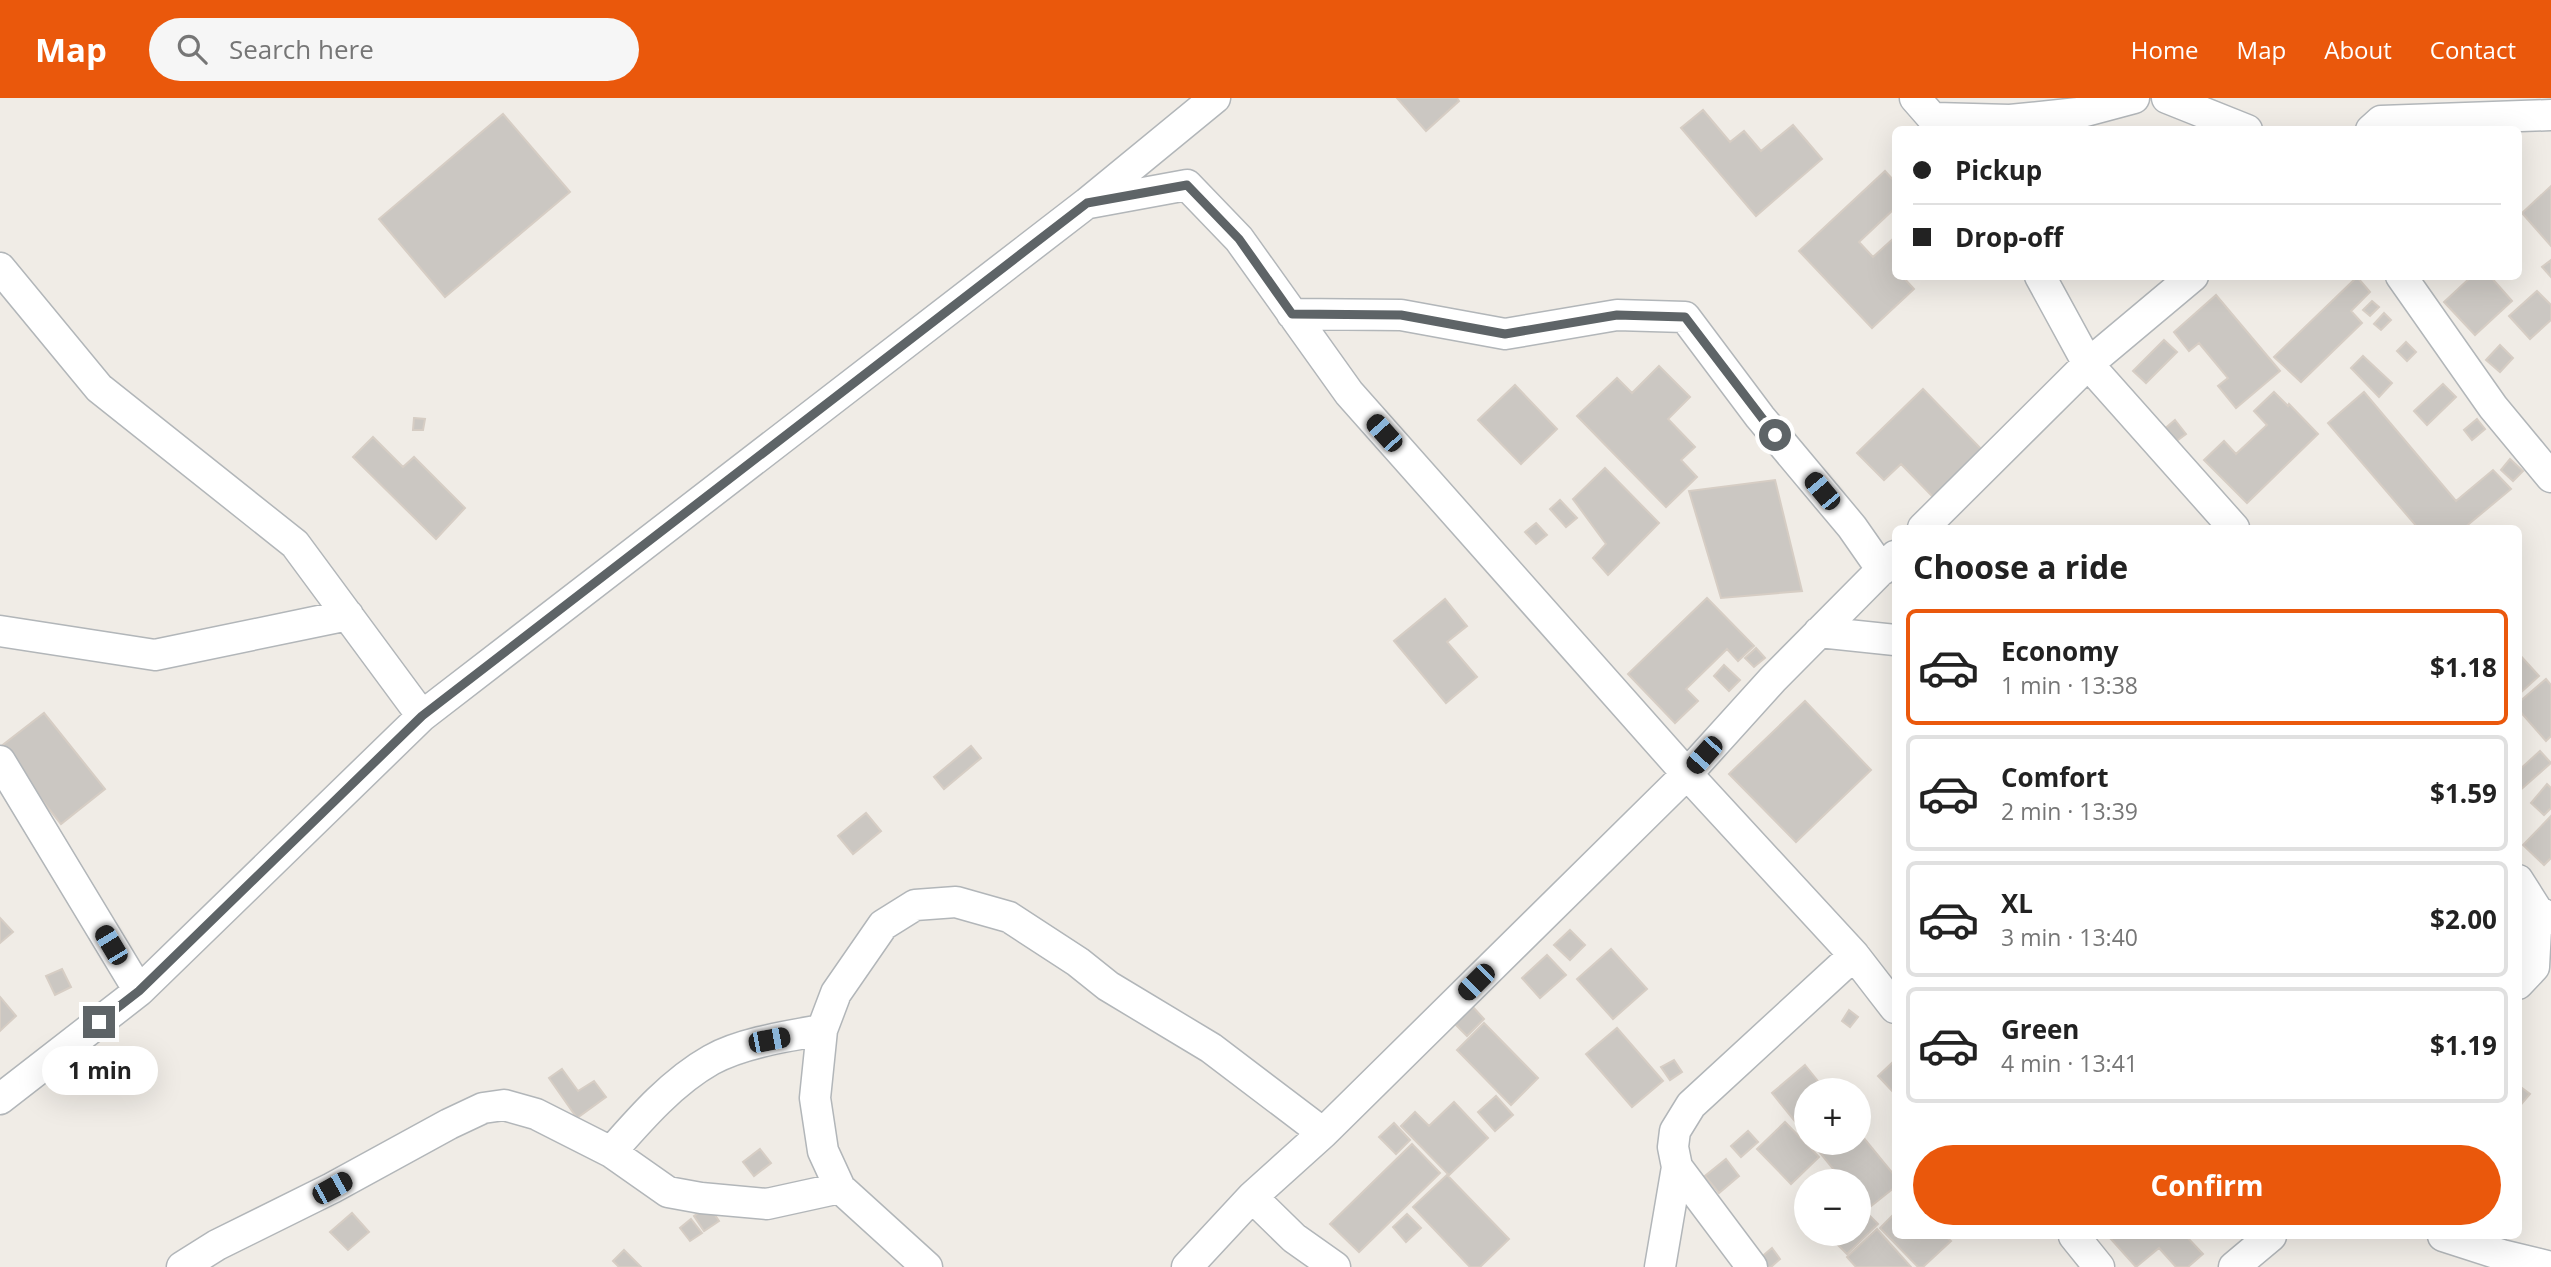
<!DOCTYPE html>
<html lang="en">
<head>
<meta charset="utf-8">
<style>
	:root { --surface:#fff; --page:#f6f6f6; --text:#222; --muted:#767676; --line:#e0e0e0; --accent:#ea580c }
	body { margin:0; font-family:"Open Sans",sans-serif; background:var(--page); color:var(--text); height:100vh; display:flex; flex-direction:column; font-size:26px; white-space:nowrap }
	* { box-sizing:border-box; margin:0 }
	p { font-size:23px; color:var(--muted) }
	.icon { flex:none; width:38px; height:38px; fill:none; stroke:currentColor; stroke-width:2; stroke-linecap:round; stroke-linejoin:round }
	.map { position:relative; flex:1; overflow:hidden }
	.side { position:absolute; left:1892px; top:427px; width:630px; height:714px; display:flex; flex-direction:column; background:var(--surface); border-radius:10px; box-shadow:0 7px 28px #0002 }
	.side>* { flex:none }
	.guide { position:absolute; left:1892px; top:28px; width:630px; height:154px; border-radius:10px; box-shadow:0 7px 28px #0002; display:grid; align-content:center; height:154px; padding:0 21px; background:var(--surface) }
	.controls { position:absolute; left:1794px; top:980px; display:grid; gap:14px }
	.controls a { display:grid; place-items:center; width:77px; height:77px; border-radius:50%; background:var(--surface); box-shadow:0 7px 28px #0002; font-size:35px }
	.end { position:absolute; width:32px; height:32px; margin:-16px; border:9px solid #5e6467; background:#fff; box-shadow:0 0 0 4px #fff }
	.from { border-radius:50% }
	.bubble { position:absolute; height:49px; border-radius:24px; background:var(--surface); box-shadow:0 7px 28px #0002; font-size:23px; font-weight:700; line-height:49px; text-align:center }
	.car { position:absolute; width:21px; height:42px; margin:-21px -10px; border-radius:9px; box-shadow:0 0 5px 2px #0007; background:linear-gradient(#222 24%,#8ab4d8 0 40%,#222 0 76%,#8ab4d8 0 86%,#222 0) }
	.guide b { display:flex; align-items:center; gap:24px; height:66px; font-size:26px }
	.guide b+b { border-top:2px solid var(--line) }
	.guide i { width:18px; height:18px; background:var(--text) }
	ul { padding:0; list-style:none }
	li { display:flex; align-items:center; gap:21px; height:116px; margin:0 14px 10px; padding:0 7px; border:4px solid var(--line); border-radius:10px }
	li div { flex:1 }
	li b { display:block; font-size:26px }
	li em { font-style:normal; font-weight:700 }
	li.selected { border-color:var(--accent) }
	li>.icon { width:63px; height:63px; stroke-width:1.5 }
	h2 { padding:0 21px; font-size:32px; line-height:84px }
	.button { display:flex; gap:14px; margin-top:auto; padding:14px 21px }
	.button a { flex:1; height:80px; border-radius:42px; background:var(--accent); color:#fff; font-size:28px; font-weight:700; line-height:80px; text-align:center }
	header { display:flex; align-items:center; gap:42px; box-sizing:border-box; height:98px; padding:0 35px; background:var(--accent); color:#fff }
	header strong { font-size:33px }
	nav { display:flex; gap:38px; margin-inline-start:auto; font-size:24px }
	.search { width:490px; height:63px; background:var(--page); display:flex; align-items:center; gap:18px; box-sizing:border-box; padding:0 24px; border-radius:38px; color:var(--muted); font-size:26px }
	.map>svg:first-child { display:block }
	.building { fill:#cbc7c2; stroke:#d6cdc4; stroke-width:2 }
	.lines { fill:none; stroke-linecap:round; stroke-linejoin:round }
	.minor-casing { stroke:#b2b6b9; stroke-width:33 }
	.minor { stroke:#fff; stroke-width:30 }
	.route { stroke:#5e6467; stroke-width:9 }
</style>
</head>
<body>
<header>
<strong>Map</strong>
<div class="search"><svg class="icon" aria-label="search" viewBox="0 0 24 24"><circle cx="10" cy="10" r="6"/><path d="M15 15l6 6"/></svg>Search here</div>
<nav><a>Home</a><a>Map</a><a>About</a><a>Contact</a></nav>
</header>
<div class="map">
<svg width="2551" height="1169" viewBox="0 0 2551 1169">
	<rect width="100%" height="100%" fill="#f0ece6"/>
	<!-- building -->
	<path class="building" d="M1397,0H1457L1459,3L1426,33Z
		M1703,12L1730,44L1744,33L1761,53L1793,27L1822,61L1756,118L1681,30Z
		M503,16L570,94L445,199L379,121Z
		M1885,73L1895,84V110L1859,144L1873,159L1895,139V178H1902L1914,191L1872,230L1799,153Z
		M2551,88V148L2522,115Z
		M2551,162V179L2542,169Z
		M2472,178H2490L2512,203L2475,237L2444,204Z
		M2357,179L2370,194L2351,213L2362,225L2301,284L2274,259Z
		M2537,193L2551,207V222L2530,241L2509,218Z
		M2216,197L2280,273L2236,310L2218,288L2228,280L2199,245L2189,253L2174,234Z
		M2372,203L2379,209L2370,218L2363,212Z
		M2384,215L2391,222L2381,232L2374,226Z
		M2164,242L2177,254L2146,285L2133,273Z
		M2406,244L2416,254L2407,263L2397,253Z
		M2500,247L2513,260L2500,274L2486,262Z
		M2363,258L2392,285L2379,299L2351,270Z
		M1659,268L1690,299L1668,321L1695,349L1681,362L1697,379L1666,409L1577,318L1617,280L1632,295Z
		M2443,286L2456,299L2427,327L2414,313Z
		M1515,287L1557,331L1521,366L1478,322Z
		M1923,291L1983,353L1934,400L1901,366L1884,382L1857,355Z
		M2274,294L2288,308L2289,306L2318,336L2247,405L2204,362L2224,343L2236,356L2267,327L2254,313Z
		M2364,294L2456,403L2493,372L2511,391L2464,430H2418L2328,325Z
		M414,320L425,321L423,332H413Z
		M2477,321L2485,331L2472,342L2464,332Z
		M2175,322L2186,336L2174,345L2163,332Z
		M373,339L403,369L414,359L465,410L436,441L353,359Z
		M2510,361L2523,373L2513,383L2501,372Z
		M1605,370L1659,425L1608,477L1593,460L1606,446L1573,401Z
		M1775,382L1802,493L1721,500L1689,393Z
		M1560,402L1577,420L1566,429L1550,411Z
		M1536,425L1547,437L1536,446L1525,434Z
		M1707,500L1754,548L1738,563L1727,551L1686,591L1698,603L1675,625L1628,576Z
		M1445,501L1467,528L1447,544L1477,579L1446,605L1394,543Z
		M1756,550L1765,560L1754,569L1745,560Z
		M2518,555L2539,578L2518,597Z
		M1724,567L1740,582L1729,593L1714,578Z
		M2546,581L2551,587V638L2546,643L2518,611V605Z
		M1805,603L1871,672L1796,744L1729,676Z
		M44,615L105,691L61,726L0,649Z
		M971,648L981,660L944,691L934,679Z
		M2540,653L2551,665L2518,694V673Z
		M2547,686L2551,690V710L2544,717L2531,705Z
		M866,715L881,733L853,756L838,738Z
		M2551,718V760L2544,767L2523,747Z
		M0,820L13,834L0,845Z
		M1570,832L1585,847L1570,862L1554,847Z
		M1611,851L1647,891L1613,921L1577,881Z
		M1547,857L1566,877L1540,900L1522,880Z
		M62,871L71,889L55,897L46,878Z
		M0,899L16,918L0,933Z
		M1472,908L1484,921L1467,938L1454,925Z
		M1849,912L1858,919L1850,929L1842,923Z
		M1484,925L1538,980L1511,1007L1457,952Z
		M1617,930L1663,983L1632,1009L1586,956Z
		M1674,962L1682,974L1670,982L1661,969Z
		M1893,964L1895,966V996L1878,978Z
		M1805,967L1825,992H1806V1037L1772,995Z
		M562,971L578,993L594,983L606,999L577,1020L549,980Z
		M2518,987L2530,996L2518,1010Z
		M1496,998L1513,1017L1495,1033L1478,1014Z
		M1454,1004L1488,1040L1449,1077L1401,1028L1415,1014L1429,1028Z
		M1785,1024L1819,1059L1791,1086L1757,1051Z
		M1394,1025L1410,1042L1396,1056L1379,1039Z
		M1748,1033L1758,1044L1741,1059L1731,1048Z
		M1858,1033L1895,1078V1089L1866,1112L1858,1102V1083H1843L1812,1045H1858Z
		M1412,1046L1440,1075L1359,1154L1330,1126Z
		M760,1051L771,1065L754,1078L743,1064Z
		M1726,1061L1739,1078L1719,1095L1705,1078Z
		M1447,1077L1509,1141L1480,1169H1470L1413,1109Z
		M1858,1106L1878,1126L1847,1156L1827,1136H1858Z
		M709,1108L719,1123L704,1133L694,1118Z
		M352,1115L369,1134L348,1152L330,1134Z
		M1895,1115V1138H1945L1951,1143L1923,1169H1918L1880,1130Z
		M1407,1116L1421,1130L1406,1144L1393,1129Z
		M691,1121L702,1135L690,1143L680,1130Z
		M1877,1131L1911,1169H1856L1847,1159Z
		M2112,1138H2186L2203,1156L2188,1169H2176L2159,1150L2136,1169L2110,1140Z
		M1772,1150L1780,1161L1771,1169H1766L1759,1161Z
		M624,1152L641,1169H619L613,1163Z"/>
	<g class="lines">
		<!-- minor casing -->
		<g class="minor-casing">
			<path id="minor" d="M1915,0L1943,32
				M2167,0L2247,32
				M1935,20L2010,22L2078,15L2134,0
				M2371,32L2381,23L2551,17
				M1089,105L1187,87L1239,141L1349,295L1687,676L1773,581L1895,458
				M0,170L99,290L295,446L422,618
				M2040,178L2088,266L2234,430
				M2401,178L2493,309L2551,379
				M1292,216L1401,217L1505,236L1617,217L1685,219L1760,319L1852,429L1882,472
				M1923,430L2088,266L2193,178
				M0,533L155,557L348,517
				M1819,534L1895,542
				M0,663L139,893
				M2518,782L2537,812L2551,821
				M2518,886L2534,869L2537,812
				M0,1001L139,893L422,618L1087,105L1215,0
				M611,1054C640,1021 672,984 711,962C741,945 788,938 822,932
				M1677,1069L1752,1169
				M1252,1099L1294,1140L1335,1169
				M2074,1138L2099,1169
				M2443,1138L2502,1157L2551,1169
				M182,1169L217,1147L332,1090L449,1026L483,1010L504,1007L536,1016L611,1054L668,1094L701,1100L767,1106L840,1090
				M927,1169L840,1090L823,1053L815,1000L822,932L836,895L883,827L915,807L956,804L1009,819L1078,864L1108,888L1211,950L1323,1035
				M1187,1169L1252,1099L1323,1035L1687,676L1854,857L1895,910
				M1660,1169L1677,1069L1673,1049L1675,1033L1691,1007L1854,857
				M2234,1169L2271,1138"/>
		</g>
		<!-- minor -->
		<use href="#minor" class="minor"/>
	</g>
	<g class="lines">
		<!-- route -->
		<path class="route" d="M99,924L139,893L422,618L1087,105L1187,87L1239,141L1292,216L1401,217L1505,236L1617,217L1685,219L1775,337"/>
	</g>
</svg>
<div class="controls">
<a>+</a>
<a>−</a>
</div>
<i class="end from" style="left:1775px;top:337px"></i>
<i class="end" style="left:99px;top:924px"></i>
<div class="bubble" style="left:42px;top:948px;width:116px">1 min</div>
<i class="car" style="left:1384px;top:335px;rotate:318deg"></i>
<i class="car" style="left:1822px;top:393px;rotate:320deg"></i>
<i class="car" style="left:1704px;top:657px;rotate:222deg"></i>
<i class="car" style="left:111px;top:847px;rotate:329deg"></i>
<i class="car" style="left:1476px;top:884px;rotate:225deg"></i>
<i class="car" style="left:769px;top:942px;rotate:79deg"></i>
<i class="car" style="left:332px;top:1090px;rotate:61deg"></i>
<div class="guide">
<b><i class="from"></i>Pickup</b>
<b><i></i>Drop-off</b>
</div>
<section class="side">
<h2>Choose a ride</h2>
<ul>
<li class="selected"><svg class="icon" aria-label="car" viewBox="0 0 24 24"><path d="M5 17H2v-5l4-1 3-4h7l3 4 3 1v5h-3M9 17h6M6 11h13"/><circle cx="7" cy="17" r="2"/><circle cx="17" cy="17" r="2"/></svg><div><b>Economy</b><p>1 min · 13:38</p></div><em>$1.18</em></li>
<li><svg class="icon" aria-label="car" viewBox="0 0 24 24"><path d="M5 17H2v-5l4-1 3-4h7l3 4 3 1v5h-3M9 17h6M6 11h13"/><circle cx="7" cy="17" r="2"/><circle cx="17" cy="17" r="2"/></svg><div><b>Comfort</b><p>2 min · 13:39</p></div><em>$1.59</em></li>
<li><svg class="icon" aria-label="car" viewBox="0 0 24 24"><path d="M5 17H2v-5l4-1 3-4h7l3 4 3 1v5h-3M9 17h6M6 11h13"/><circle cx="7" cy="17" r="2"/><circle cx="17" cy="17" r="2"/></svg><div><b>XL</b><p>3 min · 13:40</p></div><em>$2.00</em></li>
<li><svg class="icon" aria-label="car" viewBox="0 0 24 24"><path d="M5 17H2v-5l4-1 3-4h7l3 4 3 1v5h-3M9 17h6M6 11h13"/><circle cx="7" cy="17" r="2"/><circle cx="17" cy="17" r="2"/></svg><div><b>Green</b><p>4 min · 13:41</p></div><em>$1.19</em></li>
</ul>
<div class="button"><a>Confirm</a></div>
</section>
</div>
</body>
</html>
